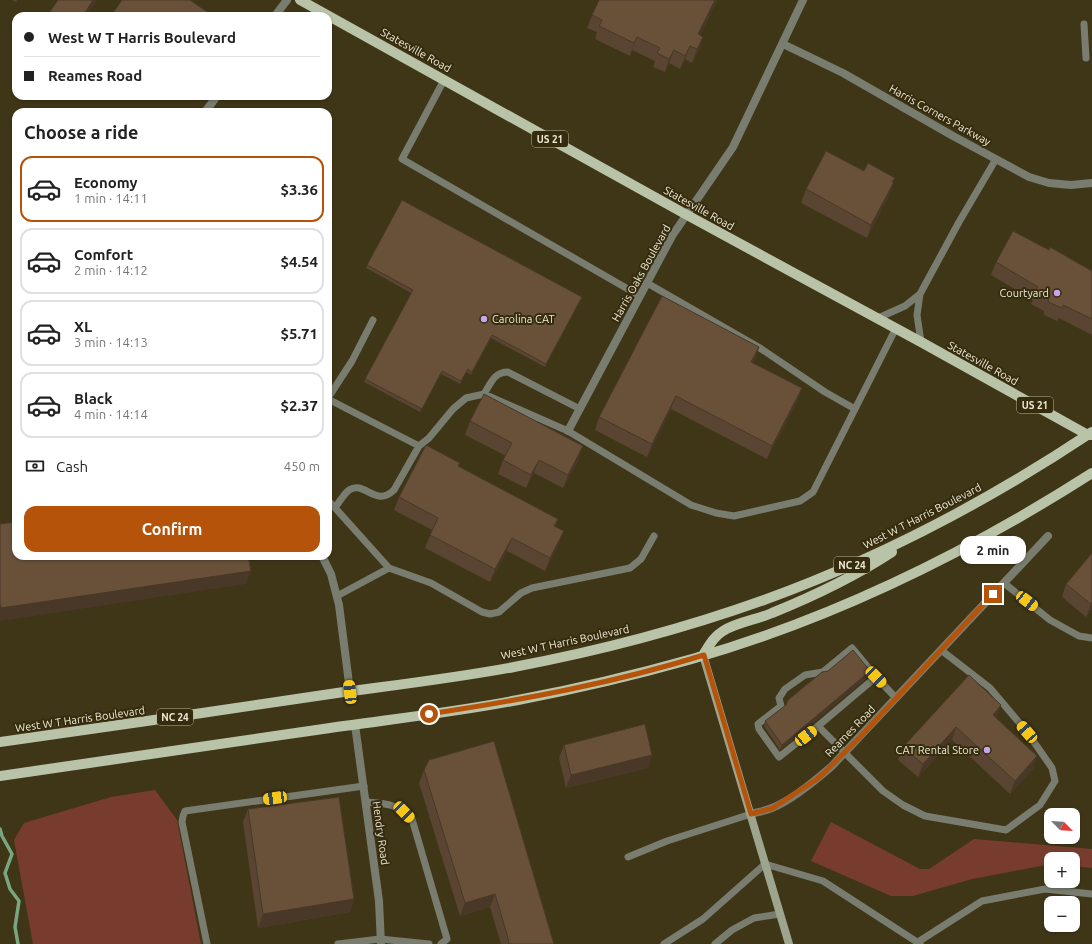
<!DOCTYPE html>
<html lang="en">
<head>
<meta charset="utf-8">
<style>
	:root { --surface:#fff; --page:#f2f2f2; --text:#222; --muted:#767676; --line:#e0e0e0; --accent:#b45309 }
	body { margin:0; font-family:Ubuntu,sans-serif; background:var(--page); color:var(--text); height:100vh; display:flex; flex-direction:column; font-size:15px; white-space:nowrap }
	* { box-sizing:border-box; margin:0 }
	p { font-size:13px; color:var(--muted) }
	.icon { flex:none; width:22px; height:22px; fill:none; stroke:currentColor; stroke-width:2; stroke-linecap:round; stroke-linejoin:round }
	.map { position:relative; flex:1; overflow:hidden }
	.side { position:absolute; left:12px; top:108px; width:320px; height:452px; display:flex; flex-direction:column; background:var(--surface); border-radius:12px; box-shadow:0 1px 3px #0004 }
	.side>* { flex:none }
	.banner { position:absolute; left:12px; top:12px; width:320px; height:88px; border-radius:12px; box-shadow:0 1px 3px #0004; display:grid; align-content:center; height:88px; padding:0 12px; background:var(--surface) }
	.needle { width:26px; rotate:114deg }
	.buttons { position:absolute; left:1044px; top:808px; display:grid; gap:8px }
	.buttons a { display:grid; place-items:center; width:36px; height:36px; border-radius:8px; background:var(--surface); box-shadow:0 1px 3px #0004; font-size:20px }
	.end { position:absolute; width:18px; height:18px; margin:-9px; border:5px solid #b45309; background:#fff; box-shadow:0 0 0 2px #fff }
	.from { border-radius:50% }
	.bubble { position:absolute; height:28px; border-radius:12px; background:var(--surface); box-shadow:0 1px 3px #0004; font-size:13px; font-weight:700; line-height:28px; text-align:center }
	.car { position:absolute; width:12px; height:24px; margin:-12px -6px; border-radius:5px; box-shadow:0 0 3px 1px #0007; background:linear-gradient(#f5c518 24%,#345 0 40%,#f5c518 0 76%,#345 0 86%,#f5c518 0) }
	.banner b { display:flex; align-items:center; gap:14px; height:38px; font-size:15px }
	.banner b+b { border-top:1px solid var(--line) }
	.banner i { width:10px; height:10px; background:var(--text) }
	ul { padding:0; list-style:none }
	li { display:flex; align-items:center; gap:12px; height:66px; margin:0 8px 6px; padding:0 4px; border:2px solid var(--line); border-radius:12px }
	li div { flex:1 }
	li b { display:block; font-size:15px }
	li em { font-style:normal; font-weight:700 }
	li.active { border-color:var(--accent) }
	li>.icon { width:36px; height:36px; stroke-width:1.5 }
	h2 { padding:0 12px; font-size:18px; line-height:48px }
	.pay { display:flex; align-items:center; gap:10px; height:44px; padding:0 12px; font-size:15px }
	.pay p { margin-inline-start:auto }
	.primary-button { display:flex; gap:8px; margin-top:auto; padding:8px 12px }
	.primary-button a { flex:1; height:46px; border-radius:12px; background:var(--accent); color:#fff; font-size:16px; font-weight:700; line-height:46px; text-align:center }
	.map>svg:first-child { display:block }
	.green { fill:#783c2f }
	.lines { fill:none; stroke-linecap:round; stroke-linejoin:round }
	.stream { stroke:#79a681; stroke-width:3.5 }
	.lane { stroke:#797d6f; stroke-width:7 }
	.street { stroke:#797d6f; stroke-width:8 }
	.secondary { stroke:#9da58f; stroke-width:8 }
	.primary { stroke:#b9c3a7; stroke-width:10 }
	.wall { fill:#594531 }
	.shaded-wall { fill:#493828 }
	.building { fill:#685039; stroke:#493828 }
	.route { stroke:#b45309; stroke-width:5 }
	.poi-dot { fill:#c7a6ef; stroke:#352c0d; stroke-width:1.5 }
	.labels { text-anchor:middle; stroke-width:4; stroke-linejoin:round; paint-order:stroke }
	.shield { fill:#352c0d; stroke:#b7b09b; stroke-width:1 }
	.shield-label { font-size:10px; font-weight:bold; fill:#efe9d8 }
	.street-label { font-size:11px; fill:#efe9d8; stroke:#352c0d }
	.poi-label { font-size:11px; fill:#efe9d8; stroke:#352c0d; text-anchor:end }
</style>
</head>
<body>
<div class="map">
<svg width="1092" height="944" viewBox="0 0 1092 944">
	<rect width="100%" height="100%" fill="#3f3618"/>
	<!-- green -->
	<path class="green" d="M155,790L177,820L201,944H33L14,840L24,823L111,797Z
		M831,822L920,869H929L974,839L1092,849V868L1073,866V859H1051V864L972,879L913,896H891L811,861Z"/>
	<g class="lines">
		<!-- stream -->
		<path class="stream" d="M0,829L2,836L12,854L5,873L10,889L19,901L15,927L18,944"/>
		<!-- lane -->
		<path class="lane" d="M1084,24L1086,58
			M444,80L402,159L640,296
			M647,283L760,348L825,392L855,409L896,328
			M878,318L905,306L920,294
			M921,342L917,315L920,294L959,222L996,159
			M484,394C491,383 494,372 508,372L580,409
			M328,398L352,361L373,320
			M328,399L419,446L429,438L453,409L466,398L484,394L568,431L691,505L716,513L734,516L800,501L813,492L855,409
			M328,500L389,568L337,596
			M335,508C339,502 344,494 349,490C365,480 375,508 394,490L419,446
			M389,568L431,583L482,612L490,614L499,612L521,593L532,588L630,568L641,559L654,536
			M1004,583L1050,620L1079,636L1092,638
			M876,677L896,698
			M818,726L876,677L852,648L823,672L805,675L785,689L779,698L781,706L758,724L759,729L779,757L818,726L883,791L903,805L925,816L1006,830L1040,805L1055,781L1052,768L1027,732L990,688L941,650
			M366,802C386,804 396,803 412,819L447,939L441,944
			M628,857L667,841L751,814
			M918,942L982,901L1045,889L1092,894
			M207,944L182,822L183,816L185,811L364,786
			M338,944L380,939L429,944
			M664,944L703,919L765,864L823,881L920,944
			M715,944L732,930L754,918L780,914"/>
		<!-- street -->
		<path class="street" d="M275,16L287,0
			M783,44L843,73L953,136L1029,177L1049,183L1071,185L1092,183
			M205,112L217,96
			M568,431L672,236L733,147L803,0
			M322,556L331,574L339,605L350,691
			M355,725L379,901L381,944
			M751,814C758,812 765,811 772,808C792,800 816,780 832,766L1048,536"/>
		<!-- secondary -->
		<path class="secondary" d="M703,655L789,944"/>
		<!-- primary -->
		<path class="primary" d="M300,0L687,215L921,342L1088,435H1092
			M703,655C709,646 713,637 723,631C737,622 756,620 772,613C814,596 854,577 892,552
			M0,742C112,726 225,710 337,693C396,685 455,678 514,667C599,651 683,629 764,600C880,558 990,500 1092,432
			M0,776C110,760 220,744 330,728C393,719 456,712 518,700C576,689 635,675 692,659C835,618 967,553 1092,473"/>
	</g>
	<!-- wall -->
	<path class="wall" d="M12,0H17L16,2Z
		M717,0L700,35L703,37L699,50L692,63L685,59L680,69L669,63L665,72L653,67L655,61L632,50L630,56L595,39L597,32L587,28L592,15Z
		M113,13L213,16H112Z
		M893,182L889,196L867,238L801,203L806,189Z
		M1049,250L1092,271V335L1059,318L1057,321L1044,315V311L1031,304L1033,300L991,275L996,262Z
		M367,265L582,297L545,367L491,338L471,375L466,372L460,384L441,374L420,412L364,382L411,293L366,268Z
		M759,347L753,363L802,388L797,401L767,459L671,409L647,457L595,430L599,417Z
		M470,421L579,459L563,488L534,473L526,488L498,474L503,460L506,456L465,435Z
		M460,463L458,466L558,519L555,527L559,544L545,571L507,551L490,582L425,548L430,535L432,530L394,510L399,497Z
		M1092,553V609L1086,617L1062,597L1066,584Z
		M969,675L996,718L1037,756L1033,769L1010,794L952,740L918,777L898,760L903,747Z
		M869,676L780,750L764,726L765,721Z
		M564,745L652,755L648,768L566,788L559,758Z
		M424,770L554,944H501L490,907L460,916L419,783Z
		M248,809L354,899L350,912L258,928L243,822Z"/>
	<!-- shaded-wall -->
	<path class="shaded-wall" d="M93,0H97L87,16H83Z
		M715,0H717L694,47L698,34Z
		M637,37L632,50L630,56L634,43Z
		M703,37L699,50L692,63L697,49Z
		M690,46L685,59L680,69L685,56Z
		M674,50L669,63L665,72L669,59Z
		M895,178L889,196L867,238L871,225Z
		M582,297L581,300L545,367L546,364Z
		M492,335L491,338L471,375L472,372Z
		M759,347L755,360L747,375L751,362Z
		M802,388L797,401L767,459L772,446Z
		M676,396L671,409L647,457L652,444Z
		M583,446L579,459L563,488L568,475Z
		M539,460L534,473L526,488L531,475Z
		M564,531L559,544L545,571L550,558Z
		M512,538L507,551L490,582L495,569Z
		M251,571L246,584L0,621V610L1,608Z
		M1092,602V609L1086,617L1091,604Z
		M870,671L869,676L780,750L782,745Z
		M1001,705L997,718L993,715Z
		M956,727L952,740L918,777L923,764Z
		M652,755L648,768L566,788L571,775Z
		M1037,756L1033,769L1010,794L1015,781Z
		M495,894L490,907L460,916L465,903Z
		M354,899L350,912L258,928L263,914Z"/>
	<!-- building -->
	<path class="building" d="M58,0H93L83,16H47Z
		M122,0H190L213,16H118L113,13Z
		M599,0H715L698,34L703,37L697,49L690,46L685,56L674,50L669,59L657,53L660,48L637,37L634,43L599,26L602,20L592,15Z
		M826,151L864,171L868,163L895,178L892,182H894L871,225L806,189Z
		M402,200L582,297L546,364L492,335L472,372L468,369L461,381L442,371L422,409L365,379L413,290L367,265Z
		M1013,231L1049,250L1050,247L1092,271V319L1063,305L1062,308L1048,302L1049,298L1036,291L1038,287L996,262Z
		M662,296L759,347L751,362L802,388L772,446L676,396L652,444L599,417Z
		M484,394L583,446L568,475L539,460L531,475L503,460L512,443L470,421Z
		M426,445L460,463L458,466L558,519L554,526L564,531L550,558L512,538L495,569L430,535L438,518L399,497Z
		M16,522V556H248L251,571L1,608L0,604V524Z
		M1092,553V602L1091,604L1066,584Z
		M853,650L870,671L782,745L765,721L786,705L788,700L822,672L828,671Z
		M969,675L1001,705L993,715L1037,756L1015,781L956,727L923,764L903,747Z
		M645,724L652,755L571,775L564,745Z
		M494,741L554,944H509L508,938L495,894L465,903L424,770L429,760Z
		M339,797L354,899L263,914L248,809Z"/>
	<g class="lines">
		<!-- route -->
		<path class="route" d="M429,714C522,700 614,683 704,655L751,814L773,808L817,779L825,772L861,736L993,594"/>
	</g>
	<!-- markers -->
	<g class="poi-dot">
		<circle cx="1057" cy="293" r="4"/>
		<circle cx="484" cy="319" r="4"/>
		<circle cx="987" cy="750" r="4"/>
	</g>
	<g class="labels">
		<!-- shield labels -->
		<g class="shield">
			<rect x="532" y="131" width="36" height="16" rx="3"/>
			<rect x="1017" y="397" width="36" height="16" rx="3"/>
			<rect x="834" y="557" width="36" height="16" rx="3"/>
			<rect x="157" y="709" width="36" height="16" rx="3"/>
		</g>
		<g class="shield-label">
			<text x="550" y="143">US 21</text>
			<text x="1035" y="409">US 21</text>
			<text x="852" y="569">NC 24</text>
			<text x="175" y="721">NC 24</text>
		</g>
		<!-- street labels -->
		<g class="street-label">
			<text transform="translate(416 50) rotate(29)" y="4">Statesville Road</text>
			<text transform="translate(940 115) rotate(29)" y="4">Harris Corners Parkway</text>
			<text transform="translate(699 208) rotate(29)" y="4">Statesville Road</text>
			<text transform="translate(641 273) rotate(-61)" y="4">Harris Oaks Boulevard</text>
			<text transform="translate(983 363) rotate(29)" y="4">Statesville Road</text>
			<text transform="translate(922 516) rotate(-27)" y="4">West W T Harris Boulevard</text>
			<text transform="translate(565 642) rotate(-12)" y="4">West W T Harris Boulevard</text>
			<text transform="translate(80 719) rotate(-8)" y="4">West W T Harris Boulevard</text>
			<text transform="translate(850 731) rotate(-46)" y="4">Reames Road</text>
			<text transform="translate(381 833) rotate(82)" y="4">Hendry Road</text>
		</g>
		<!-- poi labels -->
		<g class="poi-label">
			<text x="1049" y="297">Courtyard</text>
			<text x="492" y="323" text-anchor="start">Carolina CAT</text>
			<text x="979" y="754">CAT Rental Store</text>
		</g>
	</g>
</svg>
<div class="buttons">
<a><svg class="needle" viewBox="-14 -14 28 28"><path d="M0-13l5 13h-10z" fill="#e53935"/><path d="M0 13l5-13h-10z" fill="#767676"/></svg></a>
<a>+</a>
<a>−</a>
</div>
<i class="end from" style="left:429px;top:714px"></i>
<i class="end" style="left:993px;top:594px"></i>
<div class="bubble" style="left:960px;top:536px;width:66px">2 min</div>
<i class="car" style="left:1027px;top:601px;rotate:128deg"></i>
<i class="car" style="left:876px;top:677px;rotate:136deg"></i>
<i class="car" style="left:350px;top:692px;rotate:353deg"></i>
<i class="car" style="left:1027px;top:732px;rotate:319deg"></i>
<i class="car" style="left:806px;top:736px;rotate:52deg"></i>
<i class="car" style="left:275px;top:798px;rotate:262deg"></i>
<i class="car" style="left:404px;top:812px;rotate:135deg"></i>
<div class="banner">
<b><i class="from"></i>West W T Harris Boulevard</b>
<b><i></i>Reames Road</b>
</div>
<section class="side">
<h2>Choose a ride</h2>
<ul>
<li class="active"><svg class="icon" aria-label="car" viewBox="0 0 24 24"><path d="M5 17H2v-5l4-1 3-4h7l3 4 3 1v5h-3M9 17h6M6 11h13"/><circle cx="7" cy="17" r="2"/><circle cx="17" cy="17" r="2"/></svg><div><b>Economy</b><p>1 min · 14:11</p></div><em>$3.36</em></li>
<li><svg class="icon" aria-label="car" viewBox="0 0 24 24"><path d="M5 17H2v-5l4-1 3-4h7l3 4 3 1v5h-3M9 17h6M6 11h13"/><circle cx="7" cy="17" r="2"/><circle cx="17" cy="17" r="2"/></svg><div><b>Comfort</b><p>2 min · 14:12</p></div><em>$4.54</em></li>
<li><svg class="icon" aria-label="car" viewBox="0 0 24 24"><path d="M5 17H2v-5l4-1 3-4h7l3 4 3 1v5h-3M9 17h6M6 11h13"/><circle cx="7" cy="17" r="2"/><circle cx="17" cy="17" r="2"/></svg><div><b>XL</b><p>3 min · 14:13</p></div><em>$5.71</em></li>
<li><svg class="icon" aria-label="car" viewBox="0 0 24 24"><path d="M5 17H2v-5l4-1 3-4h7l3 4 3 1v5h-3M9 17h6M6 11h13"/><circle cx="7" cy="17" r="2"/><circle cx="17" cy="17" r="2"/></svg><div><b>Black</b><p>4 min · 14:14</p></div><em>$2.37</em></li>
</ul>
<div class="pay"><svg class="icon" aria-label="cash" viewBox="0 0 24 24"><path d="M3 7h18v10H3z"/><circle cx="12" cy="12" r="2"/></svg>Cash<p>450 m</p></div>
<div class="primary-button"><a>Confirm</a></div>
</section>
</div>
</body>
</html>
